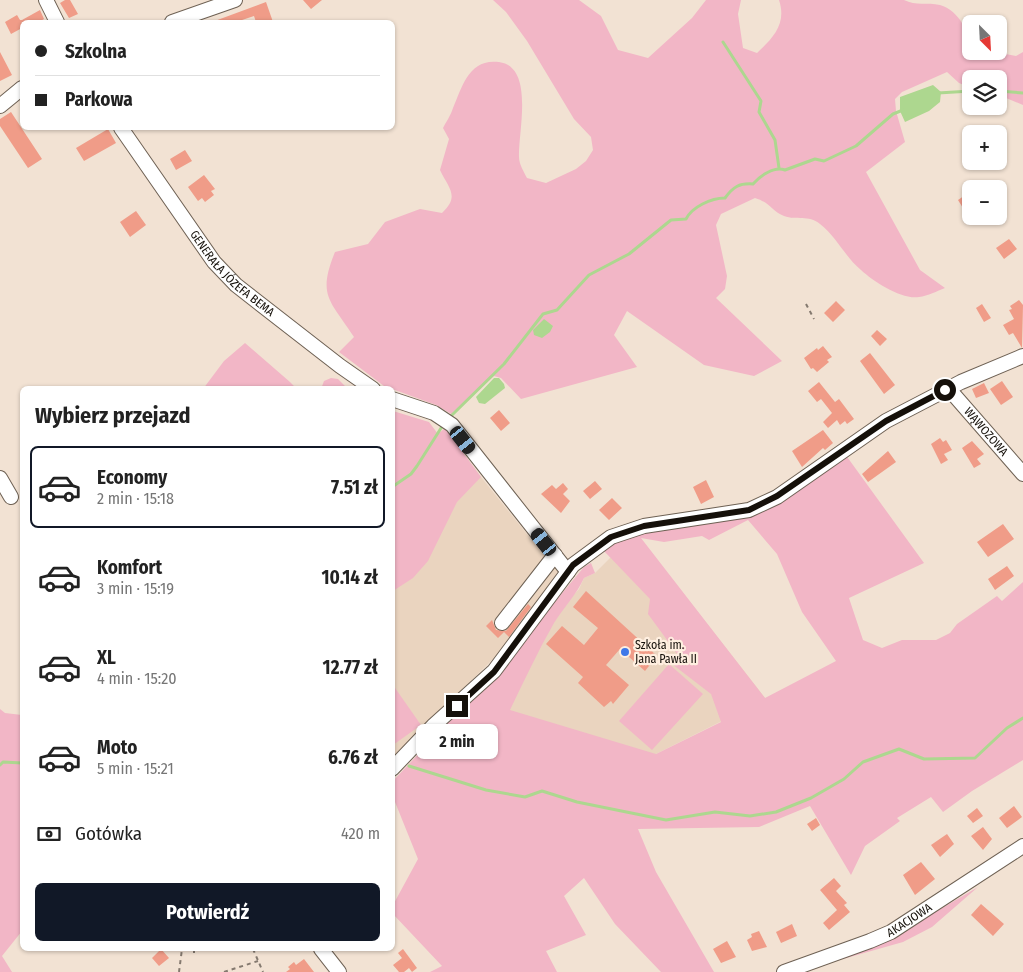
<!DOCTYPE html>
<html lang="pl">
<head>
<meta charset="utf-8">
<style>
	:root { --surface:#fff; --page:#f2f2f2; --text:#222; --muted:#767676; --line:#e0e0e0; --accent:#111827 }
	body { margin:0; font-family:"Fira Sans Condensed",sans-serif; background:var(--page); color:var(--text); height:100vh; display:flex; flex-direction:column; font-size:19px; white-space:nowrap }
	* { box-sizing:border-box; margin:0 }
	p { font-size:16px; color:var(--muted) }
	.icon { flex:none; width:28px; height:28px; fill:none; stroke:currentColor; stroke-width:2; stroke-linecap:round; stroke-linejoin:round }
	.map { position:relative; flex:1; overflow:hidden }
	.side { position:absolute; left:20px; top:386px; width:375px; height:565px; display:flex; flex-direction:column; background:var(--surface); border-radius:8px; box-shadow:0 1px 4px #0004 }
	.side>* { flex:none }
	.banner { position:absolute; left:20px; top:20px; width:375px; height:110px; border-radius:8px; box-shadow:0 1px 4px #0004; display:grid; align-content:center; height:110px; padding:0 15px; background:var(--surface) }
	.needle { width:32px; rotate:156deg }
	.tools { position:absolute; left:962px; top:15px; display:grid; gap:10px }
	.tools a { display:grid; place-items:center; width:45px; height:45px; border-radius:8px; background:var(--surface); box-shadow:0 1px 4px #0004; font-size:25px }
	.end { position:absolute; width:22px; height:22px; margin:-11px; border:6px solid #15100a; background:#fff; box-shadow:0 0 0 2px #fff }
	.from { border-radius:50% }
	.bubble { position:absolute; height:35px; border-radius:8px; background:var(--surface); box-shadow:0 1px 4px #0004; font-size:16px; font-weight:700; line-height:35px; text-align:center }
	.car { position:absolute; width:15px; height:30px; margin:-15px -8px; border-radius:6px; box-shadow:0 0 4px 1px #0007; background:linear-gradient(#222 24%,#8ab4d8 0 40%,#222 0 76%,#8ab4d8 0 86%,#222 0) }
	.banner b { display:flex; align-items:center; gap:18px; height:48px; font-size:19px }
	.banner b+b { border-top:1px solid var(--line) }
	.banner i { width:12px; height:12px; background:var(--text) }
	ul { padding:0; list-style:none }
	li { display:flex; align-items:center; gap:15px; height:82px; margin:0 10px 8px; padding:0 5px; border:2px solid transparent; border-radius:8px }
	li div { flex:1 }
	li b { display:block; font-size:19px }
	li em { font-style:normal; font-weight:700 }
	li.current { border-color:var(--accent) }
	li>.icon { width:45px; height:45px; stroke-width:1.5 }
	h2 { padding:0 15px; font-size:22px; line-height:60px }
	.pay { display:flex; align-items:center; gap:12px; height:55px; padding:0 15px; font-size:19px }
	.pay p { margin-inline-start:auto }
	.cta { display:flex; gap:10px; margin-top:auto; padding:10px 15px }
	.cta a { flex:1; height:58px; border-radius:8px; background:var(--accent); color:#fff; font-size:20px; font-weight:700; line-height:58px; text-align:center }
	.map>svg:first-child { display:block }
	.built { fill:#ead4bf }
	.green { fill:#f2b6c6; fill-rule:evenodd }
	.water { fill:#add78f }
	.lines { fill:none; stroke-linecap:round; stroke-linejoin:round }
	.stream { stroke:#add78f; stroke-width:3 }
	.building { fill:#f09c88 }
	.minor-casing { stroke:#6e6154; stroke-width:16 }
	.path { stroke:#84796f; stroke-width:2; stroke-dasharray:4 4; stroke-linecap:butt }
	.minor { stroke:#fff; stroke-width:14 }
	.route { stroke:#15100a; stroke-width:6 }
	.poi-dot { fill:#3f78e8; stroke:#ffefe0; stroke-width:2 }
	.labels { text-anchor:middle; stroke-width:4.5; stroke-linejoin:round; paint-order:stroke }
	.street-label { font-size:12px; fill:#15100a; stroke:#ffefe0 }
	.poi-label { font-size:12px; fill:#15100a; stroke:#ffefe0; text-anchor:start }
</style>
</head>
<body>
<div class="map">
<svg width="1023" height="972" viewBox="0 0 1023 972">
	<rect width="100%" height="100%" fill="#f2e2d3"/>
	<!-- built -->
	<path class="built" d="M445,428L481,477L547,559L559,570L536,612L508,644L393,759V501Z
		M640,538L766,699L656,754L418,760L579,589L584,578L595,573L610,558Z"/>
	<!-- green -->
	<path class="green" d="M493,0H579L601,16L618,50L648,58L692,18L706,0H741L738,14L743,48L757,53C773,38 787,24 779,0H904C916,6 927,2 940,5C959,10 971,35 971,51H990L1016,56L1023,52V105L999,95V79H971V88L959,83L947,72L902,92L895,99L896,111L905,142L866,172L920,270L945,288C937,291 928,296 919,297C902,300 874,282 861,270C845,257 837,237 820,224C808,214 797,221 784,216C771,211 771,203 755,198L721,214L716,225L727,276L725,289L716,298L782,361L754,376L704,365L627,311L614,335L637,367L521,399L501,378L494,376L453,415L436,405L384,386L339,352L354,337C330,300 317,296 335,252L368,244L385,222L420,209L442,213C460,196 449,189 440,170L449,139L443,128C446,122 451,115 453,108C462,87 469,58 499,62C535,67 518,132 519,157C519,164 524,172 527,178L546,183L576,169L586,161L593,150L591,137L574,119L527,41L506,12Z
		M245,343L290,382L297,389H203L224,361Z
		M331,378L338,379L348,389H321L324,381Z
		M393,411L429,422L438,434L445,428L481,477L457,502L428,561L413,578L393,591Z
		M845,454L924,563L849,598L863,640L882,648L902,640H936L950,633L957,624L997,596L1002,601L1023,582V760L972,791L943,812L931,797L897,818L900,821L865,846L851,875L810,806L759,827L638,829L656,872L714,972H661L615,924L584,878L564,896L586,935L546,951L557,972H430L442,966L393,914V905L418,859L393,797L392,782L496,672L584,567L591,563L595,573L584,578C577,594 564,607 554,623C538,651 524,681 510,710L656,754L721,722L711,694L672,664L678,655L648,614L650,599L604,551L619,539L638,532L744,515ZM748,520L777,554L802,612L836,661L765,698L641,538L664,542L702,536L709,540Z
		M669,664L703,694L652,750L619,721Z
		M393,685L421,725L393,745H392Z
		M0,709L5,713L22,715V931L2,956L12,972H0Z
		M978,887L932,927L903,942L804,970L891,938Z"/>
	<!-- water -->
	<path class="water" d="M933,85L941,92L940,102L929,111L905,122L900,111V97Z
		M544,319L553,326L550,332L542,338L534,335L533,330Z
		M494,378H499L504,384L505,388L485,404L479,403L476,397Z"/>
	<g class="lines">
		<!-- stream -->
		<path class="stream" d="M723,42L761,101L759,112L775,140L779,168
			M999,91L1023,93
			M938,93L971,91
			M451,416L504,364L543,314L557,310L589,275L629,254L671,220L686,219C692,207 711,198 725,198C733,187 739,183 753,184C760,176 774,166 785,170L815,159L824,161L856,146L893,114L903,110
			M392,487L411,474L417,466L443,425
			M0,765L3,762L22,763
			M409,766L486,790L525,797L542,791L577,802L666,820L715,812L750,816L776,812L811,798L844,779L863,762L899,749L924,759L975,758L1007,728L1023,718"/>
	</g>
	<!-- building -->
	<path class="building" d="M65,0H70L78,14L69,18L60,3Z
		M303,0H322L311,9Z
		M266,2L273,22H256L254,16L236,22H212Z
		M40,10L44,19L39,22H22V28L11,34L5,22L17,15L20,20H22Z
		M0,52L12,75L0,81Z
		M11,112L42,159L28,168L0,126V119Z
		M108,129L116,143L84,161L76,148Z
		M185,150L192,161L176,170L170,159Z
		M204,175L215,189L211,191L214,195L205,202L202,198L198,201L188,187Z
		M971,191V221L958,200Z
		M136,211L146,225L130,237L120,222Z
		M1009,239L1017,249L1004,259L996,248Z
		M1019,300L1023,305L1022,348L1013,333L1009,335L1003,325L1014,319L1009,310L1012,309L1010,306Z
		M836,301L845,310L833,322L824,313Z
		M982,304L991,318L984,322L976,308Z
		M877,330L887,339L880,346L871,336Z
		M823,346L832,357L827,360L829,362L817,372L813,368L811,369L804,358L817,348L818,350Z
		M870,353L895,385L884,394L860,361Z
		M1002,381L1013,397L1001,405L990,389Z
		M819,382L835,402L839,399L854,419L847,424L845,421L840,425L837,420L828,428L823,422L832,413L821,399L817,402L808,391Z
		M984,383L989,393L976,398L972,389Z
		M499,410L510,423L501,431L490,418Z
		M823,430L833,443L825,450L823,448L802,467L792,451Z
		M940,438L943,442L946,440L952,450L944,454L948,460L941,464L931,444Z
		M972,441L984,454L977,459L981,464L974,468L962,448Z
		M888,451L896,462L868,482L862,474Z
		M706,480L714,497L701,504L693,487Z
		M595,481L602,489L590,499L583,491Z
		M563,483L568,489L563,494L570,501L561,513L541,494L552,485L556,489Z
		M612,498L622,508L609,520L599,510Z
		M1003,524L1014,539L988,557L977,542Z
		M1007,566L1014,576L995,590L988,579Z
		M586,591L657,656L645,671L620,649L606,665L629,685L613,704L611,701L604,707L578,683L583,677L546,644L562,626L584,645L598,628L573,607Z
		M528,604L531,607L509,637L504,632L498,638L486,626L492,620L496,630L506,631Z
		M1014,806L1022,817L1007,828L999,818Z
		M977,808L983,816L973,823L967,816Z
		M816,818L820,825L812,831L807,824Z
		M983,827L992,839L983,850L971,836Z
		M947,834L954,844L940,857L931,845Z
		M921,862L935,879L915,895L903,875Z
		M834,878L841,886L836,891L847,903L844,905L850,912L829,930L823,923L837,910L820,890Z
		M981,904L1004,924L993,936L971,915Z
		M792,924L797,936L781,943L776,932Z
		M759,931L767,947L752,951L747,940L752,937L751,934Z
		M727,941L736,957L721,963L713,949Z
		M161,949L169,958L159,966L152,958Z
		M403,949L417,968L412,972L409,968L404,972H399L393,965L402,958L398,953Z
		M304,959L314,972H286L290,969L288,967L294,962L296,965Z"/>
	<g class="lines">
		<!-- minor casing -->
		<g class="minor-casing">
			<g id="minor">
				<path d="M46,0L57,22"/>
				<path d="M172,22L235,0"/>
				<path d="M0,106L22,88"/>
				<path id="s1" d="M121,128L214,262L236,285L340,366L373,389"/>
				<path id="s2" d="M948,388L1023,474"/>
				<path d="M392,399L434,413L452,425L568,572"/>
				<path d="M0,478L11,497"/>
				<path d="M502,623L555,555"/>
				<path d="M392,769L433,726L494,671L573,565L611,537L644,526L749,510L777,497L886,421L961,382L1023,356"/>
				<path d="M321,949L339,972"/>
				<path id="s3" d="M784,972L870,941L891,932L1023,846"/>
			</g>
		</g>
		<!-- path -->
		<path class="path" d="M806,304L814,319
			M194,949V953
			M253,949L263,972
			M179,972L182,949
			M224,972L258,961"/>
		<!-- minor -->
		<use href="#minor" class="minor"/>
	</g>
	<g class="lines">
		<!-- route -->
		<path class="route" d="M457,706L494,672L573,565L611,537L644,526L749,510L777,496L886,421L945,390"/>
	</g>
	<!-- markers -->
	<circle class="poi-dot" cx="625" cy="652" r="5"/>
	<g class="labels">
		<!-- street labels -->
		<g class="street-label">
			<text dy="4" stroke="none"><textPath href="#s1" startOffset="184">GENERAŁA JÓZEFA BEMA</textPath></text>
			<text dy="4" stroke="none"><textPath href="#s2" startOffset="58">WĄWOZOWA</textPath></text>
			<text dy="4" stroke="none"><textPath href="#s3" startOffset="136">AKACJOWA</textPath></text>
		</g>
		<!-- poi labels -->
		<g class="poi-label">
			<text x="635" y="649">Szkoła im.<tspan x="635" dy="14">Jana Pawła II</tspan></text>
		</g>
	</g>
</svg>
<div class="tools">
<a><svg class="needle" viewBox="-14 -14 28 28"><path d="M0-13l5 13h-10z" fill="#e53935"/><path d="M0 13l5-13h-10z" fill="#767676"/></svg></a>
<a><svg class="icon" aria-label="layers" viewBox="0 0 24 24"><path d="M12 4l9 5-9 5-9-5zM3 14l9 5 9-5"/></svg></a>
<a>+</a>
<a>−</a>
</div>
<i class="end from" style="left:945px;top:390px"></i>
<i class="end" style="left:457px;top:706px"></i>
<div class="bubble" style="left:416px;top:724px;width:82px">2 min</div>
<i class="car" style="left:463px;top:440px;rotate:142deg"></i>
<i class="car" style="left:544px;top:542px;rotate:321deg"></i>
<div class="banner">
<b><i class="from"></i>Szkolna</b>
<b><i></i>Parkowa</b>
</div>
<section class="side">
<h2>Wybierz przejazd</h2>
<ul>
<li class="current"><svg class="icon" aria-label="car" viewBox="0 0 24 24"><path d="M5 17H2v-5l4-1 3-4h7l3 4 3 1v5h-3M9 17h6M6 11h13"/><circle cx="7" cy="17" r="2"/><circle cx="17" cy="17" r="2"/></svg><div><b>Economy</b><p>2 min · 15:18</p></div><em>7.51 zł</em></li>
<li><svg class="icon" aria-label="car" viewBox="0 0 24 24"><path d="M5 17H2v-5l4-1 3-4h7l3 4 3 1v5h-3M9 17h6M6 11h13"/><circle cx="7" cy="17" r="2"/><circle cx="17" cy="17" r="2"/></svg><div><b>Komfort</b><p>3 min · 15:19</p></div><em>10.14 zł</em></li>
<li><svg class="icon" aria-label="car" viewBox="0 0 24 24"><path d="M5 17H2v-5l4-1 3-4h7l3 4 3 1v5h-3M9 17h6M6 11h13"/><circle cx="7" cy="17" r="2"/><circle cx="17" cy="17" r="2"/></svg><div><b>XL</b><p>4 min · 15:20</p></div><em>12.77 zł</em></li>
<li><svg class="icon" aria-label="car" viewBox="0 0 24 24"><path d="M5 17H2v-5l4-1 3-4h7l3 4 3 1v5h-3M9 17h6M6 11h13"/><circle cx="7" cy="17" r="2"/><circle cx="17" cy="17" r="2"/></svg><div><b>Moto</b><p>5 min · 15:21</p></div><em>6.76 zł</em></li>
</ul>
<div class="pay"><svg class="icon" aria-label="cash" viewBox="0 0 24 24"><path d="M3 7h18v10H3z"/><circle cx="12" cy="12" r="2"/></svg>Gotówka<p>420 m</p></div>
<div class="cta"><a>Potwierdź</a></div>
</section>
</div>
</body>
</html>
